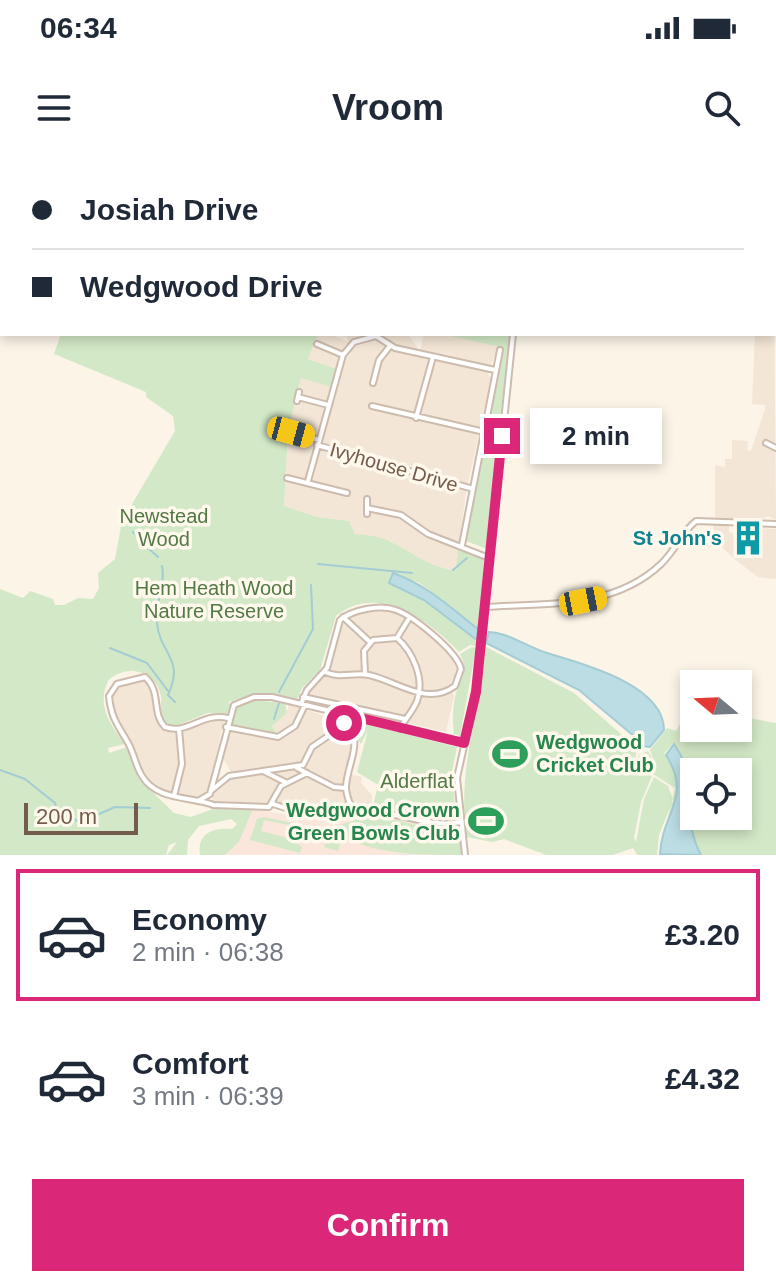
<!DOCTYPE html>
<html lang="en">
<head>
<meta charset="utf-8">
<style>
	:root { --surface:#fff; --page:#f2f2f3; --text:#1f2937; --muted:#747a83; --line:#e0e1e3; --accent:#db2777 }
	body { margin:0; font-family:Arial,sans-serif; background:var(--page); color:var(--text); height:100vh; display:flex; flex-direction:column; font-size:30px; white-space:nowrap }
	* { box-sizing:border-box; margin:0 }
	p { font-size:26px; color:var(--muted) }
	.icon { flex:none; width:44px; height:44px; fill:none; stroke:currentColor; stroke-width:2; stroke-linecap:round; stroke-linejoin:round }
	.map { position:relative; height:695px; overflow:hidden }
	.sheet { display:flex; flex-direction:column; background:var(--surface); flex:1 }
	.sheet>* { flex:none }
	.hud { position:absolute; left:0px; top:0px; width:776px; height:176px; box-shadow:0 4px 12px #0003; display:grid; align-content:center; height:176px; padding:0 32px; background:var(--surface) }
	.needle { width:52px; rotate:289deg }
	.buttons { position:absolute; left:680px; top:510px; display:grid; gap:16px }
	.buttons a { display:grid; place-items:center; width:72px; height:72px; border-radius:0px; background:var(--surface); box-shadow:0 4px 12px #0003; font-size:40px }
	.scale { position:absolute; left:24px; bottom:20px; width:114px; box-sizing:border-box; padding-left:8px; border:4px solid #745c4c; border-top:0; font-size:22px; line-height:28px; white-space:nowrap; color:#745c4c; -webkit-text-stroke:6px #fef8ed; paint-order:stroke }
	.end { position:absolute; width:36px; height:36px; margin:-18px; border:10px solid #db2777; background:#fff; box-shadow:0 0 0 4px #fff }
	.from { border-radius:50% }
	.bubble { position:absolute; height:56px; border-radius:0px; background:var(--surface); box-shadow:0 4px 12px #0003; font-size:26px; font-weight:700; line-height:56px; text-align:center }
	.car { position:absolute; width:24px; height:48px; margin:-24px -12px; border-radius:10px; box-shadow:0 0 6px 2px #0007; background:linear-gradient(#f5c518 24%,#345 0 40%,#f5c518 0 76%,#345 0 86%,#f5c518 0) }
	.hud b { display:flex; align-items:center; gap:28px; height:76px; font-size:30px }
	.hud b+b { border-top:2px solid var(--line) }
	.hud i { width:20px; height:20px; background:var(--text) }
	ul { padding:14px 0 0; list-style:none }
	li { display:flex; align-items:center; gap:24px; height:132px; margin:0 16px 12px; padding:0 16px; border:4px solid transparent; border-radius:0px }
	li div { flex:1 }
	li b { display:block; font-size:30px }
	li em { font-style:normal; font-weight:700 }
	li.active { border-color:var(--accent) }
	li>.icon { width:72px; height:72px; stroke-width:1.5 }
	.primary-button { display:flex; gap:16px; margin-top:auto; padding:16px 32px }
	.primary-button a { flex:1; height:92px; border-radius:0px; background:var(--accent); color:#fff; font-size:32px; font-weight:700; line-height:92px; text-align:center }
	.status { display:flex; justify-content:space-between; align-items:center; height:56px; padding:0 40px; background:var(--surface); direction:ltr }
	.status svg { height:22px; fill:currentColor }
	header { display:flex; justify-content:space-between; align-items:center; height:104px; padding:0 32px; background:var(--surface); font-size:36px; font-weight:700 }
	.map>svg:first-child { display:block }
	.residential { fill:#f3e6d6 }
	.commercial { fill:#fbe6db }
	.green { fill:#d3e8c6; fill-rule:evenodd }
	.water { fill:#bcdde4; stroke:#a3ccd5; stroke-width:2 }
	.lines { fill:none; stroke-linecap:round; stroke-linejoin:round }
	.stream { stroke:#a3ccd5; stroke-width:2 }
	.minor-casing { stroke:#cdbcae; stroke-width:8 }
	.minor { stroke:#fff; stroke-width:4 }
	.route { stroke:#db2777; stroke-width:10 }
	.labels { text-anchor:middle; stroke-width:7; stroke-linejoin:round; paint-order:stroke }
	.street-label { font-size:20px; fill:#745c4c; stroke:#fef8ed }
	.park-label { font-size:20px; fill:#537945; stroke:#fef8ed }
	.culture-label { font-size:20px; font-weight:bold; fill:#0d838f; stroke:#fef8ed; text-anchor:end }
	.leisure-label { font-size:20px; font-weight:bold; fill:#27864d; stroke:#fef8ed; text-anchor:start }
</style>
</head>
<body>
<div class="status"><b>06:34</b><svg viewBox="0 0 49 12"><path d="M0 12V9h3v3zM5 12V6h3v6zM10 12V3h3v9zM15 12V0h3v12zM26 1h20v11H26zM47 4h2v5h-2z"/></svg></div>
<header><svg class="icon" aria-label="menu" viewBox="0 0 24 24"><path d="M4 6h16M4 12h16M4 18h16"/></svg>Vroom<svg class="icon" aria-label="search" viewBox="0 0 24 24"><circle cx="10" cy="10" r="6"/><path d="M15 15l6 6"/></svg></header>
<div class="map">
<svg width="776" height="695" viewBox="0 0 776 695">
	<rect width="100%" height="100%" fill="#fbf4e7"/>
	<!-- residential -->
	<path class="residential" d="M774,126L776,360L768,356L756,362L715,358V305L725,307V299H732V280L748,281L747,290L751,291L765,249V245L752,244L755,174H774Z
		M318,174H330L348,182L346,174H408L420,191L424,174H442L498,186L488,213L491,219L466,332L456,407L450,410L437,407L411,396L391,381L355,374L349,361L317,357L284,346L288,272L301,218L336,210L308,199Z
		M713,365H729V372L758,383L760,368L776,369V419L758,417L737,401L716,382Z
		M385,451L395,453L437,480L454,497L460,510L450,528L454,536L446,572L307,539L309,531L326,515L341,460L360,453Z
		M142,518L150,523L159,564L168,571H184L207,559H224L210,624L207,636L201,639L166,633L151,624L143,614L131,582L116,565L110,538L117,526Z
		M289,545L346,562L344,565L352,573L354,585L346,613L362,617L361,623L372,635V643L350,648L347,642L329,655L288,647L213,642L212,635L220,623L234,617L221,595L229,569L276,579L277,574L271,564L286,553Z"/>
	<!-- commercial -->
	<path class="commercial" d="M371,645L431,662L456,660L462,695H225L239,682L253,649L324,661Z"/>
	<!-- green -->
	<path class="green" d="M0,0H434V2H2V124Z
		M61,174H318L308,199L336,209L331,227L301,218L288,272L284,346L317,357L349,361L355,374C366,375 377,376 387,380C410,390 421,403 450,410L456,407L458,390L485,400L478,469L420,423L393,414L389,422L424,440L477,480L476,486L470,485L459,492C430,461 377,422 336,456L320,510L302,528L297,540C270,534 253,534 228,542L231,545L227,554L207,553L174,567L162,561C159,552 162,545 161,537C157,510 125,503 108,521C96,547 111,565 125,584L108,588L109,593L127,587L138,618L174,653L191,657L213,649H253L239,682L225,695H200C197,673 213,667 232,669L237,664L231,659L199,666L188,680L187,695H167L177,682L169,685L166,695H0V429L23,438L30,431L53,439L55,445H64L78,438L93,439L99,428L98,413L115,399L122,361L175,271L173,256L146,237V232L54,194Z
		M442,174H511L498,271L486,269L504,188Z
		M485,277L500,279L487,389L466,381Z
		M472,487L476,488L460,576L454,574C452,562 453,541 457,530C462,516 468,510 460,494Z
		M486,487L574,533L637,588L634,604L639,595L648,591L652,598L651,612L635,607L652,616L641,642L634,678L636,682L644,639L654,617L668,626L673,640L659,675L657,695H637L633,688L613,695H546L504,679L492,682L467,677C456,613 480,551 486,487Z
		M252,540L285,543L287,553L272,566L277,574L230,565L238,545Z
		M694,554V568H738V556L776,563V695H701C678,653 704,628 673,583L664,594C693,624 667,663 659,695L675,628L653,614L655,605L650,590L667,568L676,571L682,560ZM694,612H738V656H694Z
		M349,560L457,587L452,612L456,660L431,662L373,646L378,625L357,612L368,570L361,584L346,562Z
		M373,654L423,667H457L462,695C414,695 370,695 328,669Z
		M264,657L326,670L341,680L338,691L324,687L327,673L264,660L261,671L292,679L302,687L300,693L250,680L257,659Z"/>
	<!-- water -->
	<path class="water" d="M393,413C427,425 450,447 478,469L477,480L424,440L389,423Z
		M489,472C510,473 527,487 547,493C580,503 664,524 664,570L650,587L640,586L641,582L579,530L486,483Z
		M674,584C703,625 679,655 701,695L660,694C662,652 693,638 666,595Z"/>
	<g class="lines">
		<!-- stream -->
		<path class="stream" d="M79,0L80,2
			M199,2V0
			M393,2L397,0
			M133,372L145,384
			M147,387L158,397
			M318,404L412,413
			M162,406C166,423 155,442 157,463C160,495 185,498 168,535L175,542
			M453,410L467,398
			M110,488L147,503L168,531
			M279,532L313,469L311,425
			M274,559L279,543
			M0,610L25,619L55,643L56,647L42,665
			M62,648L78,662
			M83,661L115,647L150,648"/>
		<!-- minor casing -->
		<g class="minor-casing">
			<path id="minor" d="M523,2L524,0
				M317,184L343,195
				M373,223L379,200L390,186
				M298,237L328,245
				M297,241L299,232
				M372,246L502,276
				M416,258L433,197
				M291,272L319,280
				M766,283L776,288
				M317,285L470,328
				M287,318L347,333
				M308,321L343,195L354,182L376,176L395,188L495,210
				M367,339V354
				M367,348L401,355L428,374L489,398
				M462,385L500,190
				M485,447C546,443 614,449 661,404C675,391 682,372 696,361L776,364
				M343,457L370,482
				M397,478L408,460
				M365,514L364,491L373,480L397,478C413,492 425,519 417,541C413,551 405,559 400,569
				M303,537L405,559
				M301,544L307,530L327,508L340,460C352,450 380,444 396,450C413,456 457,491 461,509L455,526C427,547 397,521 369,515C352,512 341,519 325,512
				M342,562C368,578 345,606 346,629C347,638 351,647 355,655C391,644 422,670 460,662
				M226,567L278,577L295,566L305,545
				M297,608L334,627L346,628
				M263,611L287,623
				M212,630L229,616L303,605L312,587L334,572L341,562
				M174,636L182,604L179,569
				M198,641L210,634L234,545L254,537H272L464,583
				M273,644C297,652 331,664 350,643
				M213,645L269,647L281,626L307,613
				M214,645C190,636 157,641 142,616C135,605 134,592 127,581C117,564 111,557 109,536L117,524L145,517C162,532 151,553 165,567C188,575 202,552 228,558
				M465,695L457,618L476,532L513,174"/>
		</g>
		<!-- minor -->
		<use href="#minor" class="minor"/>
	</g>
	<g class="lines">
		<!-- route -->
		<path class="route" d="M344,563V554L464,583L476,532L502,276"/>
	</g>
	<!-- icons -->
	<defs>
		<g id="building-bare" transform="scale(2.76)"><path d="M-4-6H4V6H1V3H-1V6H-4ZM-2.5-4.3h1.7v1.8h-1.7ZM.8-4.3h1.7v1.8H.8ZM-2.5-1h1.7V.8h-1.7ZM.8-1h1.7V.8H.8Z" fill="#0f9aa8" stroke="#fef8ed" stroke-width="2.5" paint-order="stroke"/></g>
		<g id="stadium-bare" transform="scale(2.76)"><path d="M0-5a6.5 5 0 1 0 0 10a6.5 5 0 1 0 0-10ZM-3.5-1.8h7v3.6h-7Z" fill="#2e9e5b" stroke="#fef8ed" stroke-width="2.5" paint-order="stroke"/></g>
	</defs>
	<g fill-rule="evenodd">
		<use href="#building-bare" x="748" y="378"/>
		<use href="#stadium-bare" x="510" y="594"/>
		<use href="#stadium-bare" x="486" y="661"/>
	</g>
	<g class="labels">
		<!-- street labels -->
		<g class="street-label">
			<text transform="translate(394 307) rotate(16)" y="7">Ivyhouse Drive</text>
		</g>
		<!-- park labels -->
		<g class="park-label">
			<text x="164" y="363">Newstead<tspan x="164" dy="23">Wood</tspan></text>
			<text x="214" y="435">Hem Heath Wood<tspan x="214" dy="23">Nature Reserve</tspan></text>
			<text x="417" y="628">Alderflat</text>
		</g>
		<!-- culture labels -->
		<g class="culture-label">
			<text x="722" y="385">St John's</text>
		</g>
		<!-- leisure labels -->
		<g class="leisure-label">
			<text x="536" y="589">Wedgwood<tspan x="536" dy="23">Cricket Club</tspan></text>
			<text x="460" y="657" text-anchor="end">Wedgwood Crown<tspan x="460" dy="23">Green Bowls Club</tspan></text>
		</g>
	</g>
</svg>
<div class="buttons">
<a><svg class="needle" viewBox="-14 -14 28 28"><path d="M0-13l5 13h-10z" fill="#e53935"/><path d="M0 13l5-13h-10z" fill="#747a83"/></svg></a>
<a><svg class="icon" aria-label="locate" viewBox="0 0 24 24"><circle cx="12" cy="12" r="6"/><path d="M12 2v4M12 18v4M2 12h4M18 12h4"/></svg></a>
</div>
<div class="scale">200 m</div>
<i class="end from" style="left:344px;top:563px"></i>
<i class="end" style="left:502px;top:276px"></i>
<div class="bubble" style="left:530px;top:248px;width:132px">2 min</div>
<i class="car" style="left:291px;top:272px;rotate:105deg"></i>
<i class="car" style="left:583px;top:441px;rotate:79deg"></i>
<div class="hud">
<b><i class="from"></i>Josiah Drive</b>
<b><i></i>Wedgwood Drive</b>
</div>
</div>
<section class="sheet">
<ul>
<li class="active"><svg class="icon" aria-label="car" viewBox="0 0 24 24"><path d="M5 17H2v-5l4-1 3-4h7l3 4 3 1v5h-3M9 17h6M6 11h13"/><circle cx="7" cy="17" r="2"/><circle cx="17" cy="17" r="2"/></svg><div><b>Economy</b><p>2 min · 06:38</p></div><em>£3.20</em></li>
<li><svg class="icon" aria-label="car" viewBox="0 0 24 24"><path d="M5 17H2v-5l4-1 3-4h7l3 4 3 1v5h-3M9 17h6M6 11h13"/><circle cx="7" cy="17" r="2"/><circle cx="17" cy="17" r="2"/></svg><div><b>Comfort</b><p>3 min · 06:39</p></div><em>£4.32</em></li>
</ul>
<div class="primary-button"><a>Confirm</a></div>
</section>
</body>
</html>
